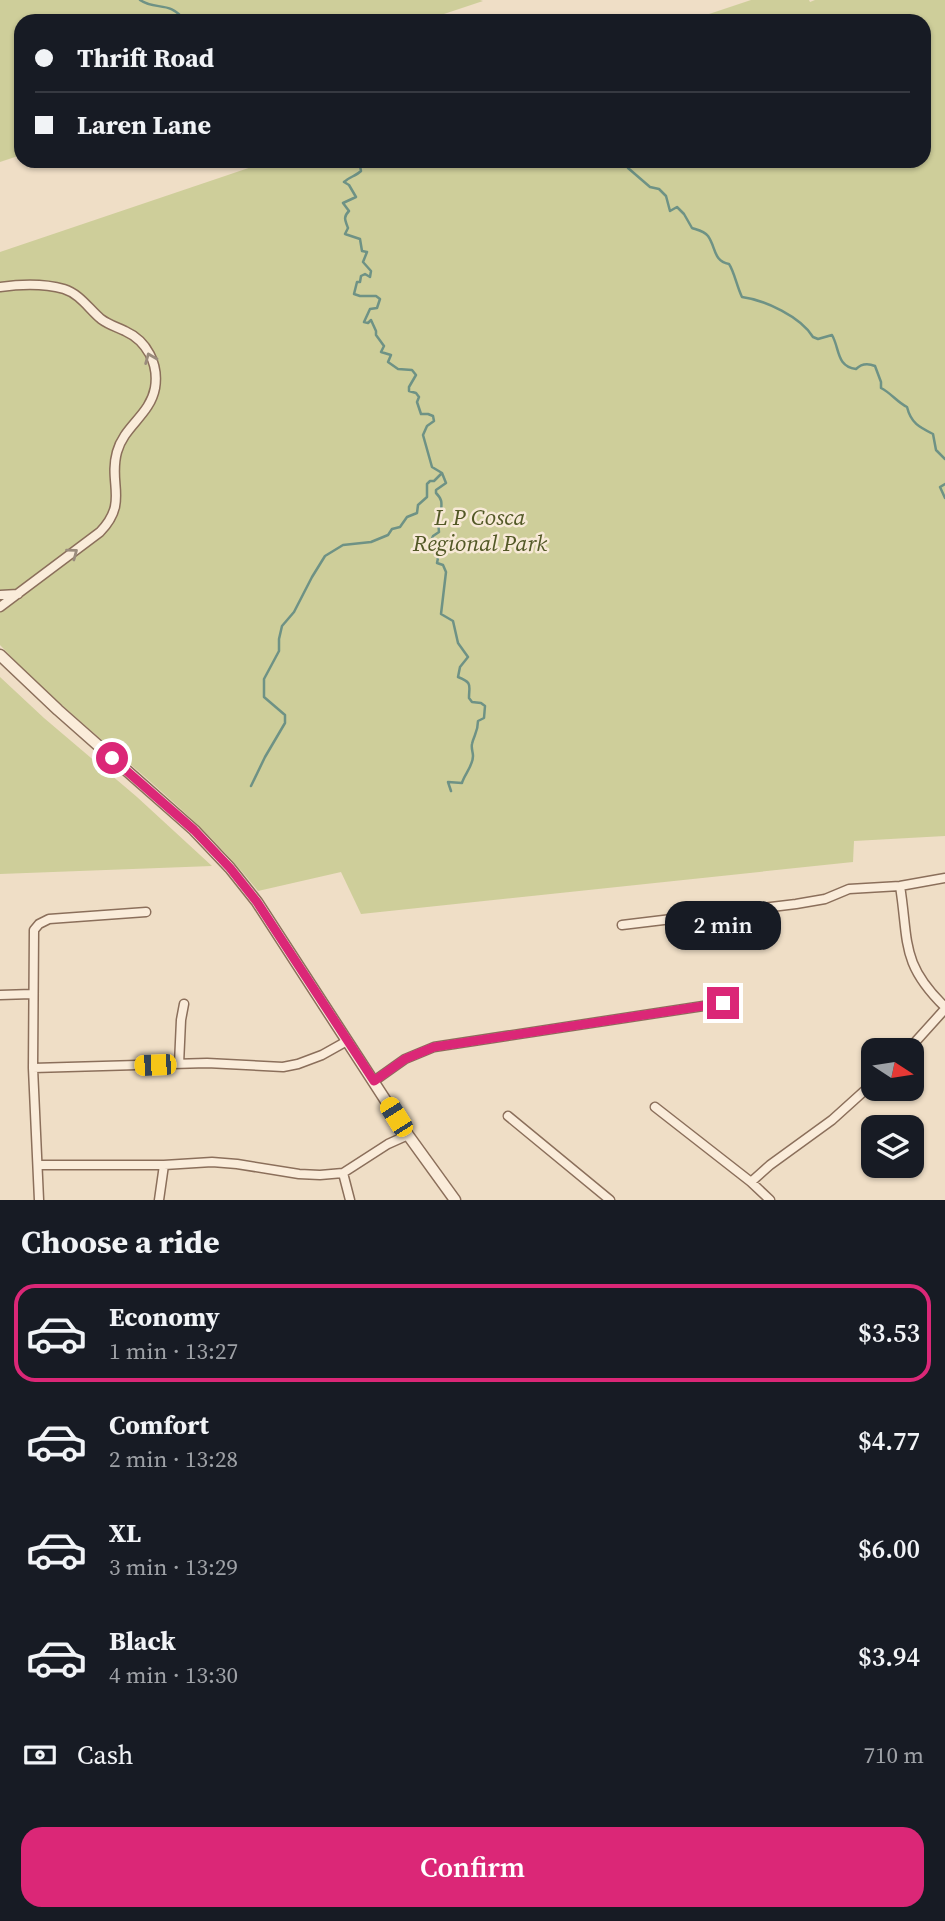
<!DOCTYPE html>
<html lang="en">
<head>
<meta charset="utf-8">
<style>
	:root { --surface:#171b24; --page:#242831; --text:#f1f3f6; --muted:#9ea1a6; --line:#363941; --accent:#db2777 }
	body { margin:0; font-family:"Source Serif 4",serif; background:var(--page); color:var(--text); height:100vh; display:flex; flex-direction:column; font-size:26px; white-space:nowrap }
	* { box-sizing:border-box; margin:0 }
	p { font-size:23px; color:var(--muted) }
	.icon { flex:none; width:38px; height:38px; fill:none; stroke:currentColor; stroke-width:2; stroke-linecap:round; stroke-linejoin:round }
	.map { position:relative; height:1200px; overflow:hidden }
	.sheet { display:flex; flex-direction:column; background:var(--surface); flex:1 }
	.sheet>* { flex:none }
	.top-card { position:absolute; left:14px; top:14px; width:917px; height:154px; border-radius:21px; box-shadow:0 2px 5px #0004; display:grid; align-content:center; height:154px; padding:0 21px; background:var(--surface) }
	.needle { width:46px; rotate:102deg }
	.controls { position:absolute; left:861px; top:1038px; display:grid; gap:14px }
	.controls a { display:grid; place-items:center; width:63px; height:63px; border-radius:14px; background:var(--surface); box-shadow:0 2px 5px #0004; font-size:35px }
	.end { position:absolute; width:32px; height:32px; margin:-16px; border:9px solid #db2777; background:#fff; box-shadow:0 0 0 4px #fff }
	.from { border-radius:50% }
	.bubble { position:absolute; height:49px; border-radius:21px; background:var(--surface); box-shadow:0 2px 5px #0004; font-size:23px; font-weight:600; line-height:49px; text-align:center }
	.car { position:absolute; width:21px; height:42px; margin:-21px -10px; border-radius:9px; box-shadow:0 0 5px 2px #0007; background:linear-gradient(#f5c518 24%,#345 0 40%,#f5c518 0 76%,#345 0 86%,#f5c518 0) }
	.top-card b { display:flex; align-items:center; gap:24px; height:66px; font-size:26px }
	.top-card b+b { border-top:2px solid var(--line) }
	.top-card i { width:18px; height:18px; background:var(--text) }
	ul { padding:0; list-style:none }
	li { display:flex; align-items:center; gap:21px; height:98px; margin:0 14px 10px; padding:0 7px; border:4px solid transparent; border-radius:21px }
	li div { flex:1 }
	li b { display:block; font-size:26px }
	li em { font-style:normal; font-weight:600 }
	li.current { border-color:var(--accent) }
	li>.icon { width:63px; height:63px; stroke-width:1.5 }
	h2 { padding:0 21px; font-size:32px; line-height:84px }
	.pay { display:flex; align-items:center; gap:18px; height:77px; padding:0 21px; font-size:26px }
	.pay p { margin-inline-start:auto }
	.primary-button { display:flex; gap:14px; margin-top:auto; padding:14px 21px }
	.primary-button a { flex:1; height:80px; border-radius:21px; background:var(--accent); color:#fff; font-size:28px; font-weight:600; line-height:80px; text-align:center }
	.map>svg:first-child { display:block }
	.green { fill:#cece9a }
	.lines { fill:none; stroke-linecap:round; stroke-linejoin:round }
	.stream { stroke:#6e9285; stroke-width:2.5 }
	.minor-casing { stroke:#8b6f5b; stroke-width:11 }
	.tertiary-casing { stroke:#8b6f5b; stroke-width:13 }
	.minor { stroke:#faecda; stroke-width:8 }
	.tertiary { stroke:#faecda; stroke-width:10 }
	.oneway { stroke:#9a8b7c }
	.route { stroke:#db2777; stroke-width:9 }
	.labels { text-anchor:middle; stroke-width:5; stroke-linejoin:round; paint-order:stroke }
	.park-label { font-size:23px; font-style:italic; fill:#525826; stroke:#f7e9d6 }
</style>
</head>
<body>
<div class="map">
<svg width="945" height="1200" viewBox="0 0 945 1200">
	<rect width="100%" height="100%" fill="#efdec6"/>
	<!-- green -->
	<path class="green" d="M0,0H480L483,1L423,21H21V155L0,162Z
		M751,0H809L810,2L815,0H945V836L854,841L853,862L361,914L341,872L258,891C184,797 81,732 0,645V252L269,161H924V21H688Z
		M0,677L44,718L137,797L212,866L0,874Z"/>
	<g class="lines">
		<!-- stream -->
		<path class="stream" d="M140,0C156,11 170,0 185,21
			M356,161L360,166L361,171C356,176 349,177 344,182L349,185L356,197L343,203L349,211C343,217 345,220 348,228L345,234L360,239L362,251L367,252L363,262L371,271L370,277L365,274L361,276L360,282H357L354,294L360,296H376L380,299L377,308L370,309L364,322L368,323L371,320L376,331V335L384,346L381,352L391,355L388,362L398,369L412,370L416,375L409,387V391L416,393L419,397L417,402L421,414H428L433,416L434,421L427,426L423,435L432,467L442,473L446,483L436,490V493C442,499 442,502 441,511H437L439,532L433,536C429,544 432,552 438,558L437,563L443,565L446,572L441,614L453,621L458,643L468,657L460,667L458,677C473,683 469,685 469,698L472,702L481,703L485,706L484,718L478,721C478,732 474,735 472,744C471,748 473,752 473,756C473,766 464,775 462,783L448,782L451,791
			M625,161L628,168L650,187L659,189L666,196L670,211L677,207L684,214L692,228C698,230 704,231 708,236C716,247 713,261 729,264C734,271 737,287 742,297C765,300 801,317 813,337L818,339L832,335C840,349 836,366 856,369C861,364 868,363 875,366L881,382V388C891,393 897,402 907,407C911,423 919,427 933,434L936,450L945,459
			M945,484L940,487L945,498
			M251,786L265,757L285,723V715L264,697V679L279,651V639L282,626L294,612L312,577L325,556L343,545L371,542L388,535L392,529L400,527L407,517L417,513L418,505L427,497V484L430,481H434L441,474"/>
		<!-- minor casing -->
		<g class="minor-casing">
			<path id="minor" d="M0,287C21,284 43,283 64,289C80,294 89,309 101,319C109,325 117,327 125,331C147,341 159,364 155,388C150,415 124,426 117,452C108,484 129,502 100,532L0,607
				M0,595L18,594
				M900,886C909,942 900,963 945,1007
				M622,925L796,904L825,899L849,889L900,886L945,878
				M0,995L32,994
				M908,1050L945,1009
				M179,1064L181,1020L184,1004
				M33,1068L207,1063L283,1067L298,1064L322,1055L347,1041
				M374,1081L405,1059L434,1047L723,1003
				M655,1107L751,1182L770,1200
				M508,1116L610,1200
				M38,1165H164L212,1162L237,1164L299,1174L320,1175L343,1173L388,1144L408,1135
				M343,1173L350,1200
				M751,1182L770,1165L832,1120L873,1083
				M39,1200L33,1068L34,930L39,924L49,919L146,912
				M159,1200L164,1165"/>
		</g>
		<!-- tertiary casing -->
		<g class="tertiary-casing">
			<path id="tertiary" d="M0,655L58,710L194,830L230,868L257,902L408,1135L455,1200"/>
		</g>
		<!-- minor -->
		<use href="#minor" class="minor"/>
		<!-- tertiary -->
		<use href="#tertiary" class="tertiary"/>
	</g>
	<!-- one-way arrows -->
	<defs><path id="oneway-chevron" d="M-2-3.5L2.5 0L-2 3.5" fill="none" stroke-width="1.6" stroke-linecap="round" stroke-linejoin="round" transform="scale(1.75)"/></defs>
	<g class="oneway">
		<use href="#oneway-chevron" transform="translate(150 358) rotate(-112)"/>
		<use href="#oneway-chevron" transform="translate(73 553) rotate(-37)"/>
	</g>
	<g class="lines">
		<!-- route -->
		<path class="route" d="M112,758L194,830L230,868L257,902L374,1081L405,1059L434,1047L723,1003"/>
	</g>
	<g class="labels">
		<!-- park labels -->
		<g class="park-label">
			<text x="480" y="525">L P Cosca<tspan x="480" dy="26">Regional Park</tspan></text>
		</g>
	</g>
</svg>
<div class="controls">
<a><svg class="needle" viewBox="-14 -14 28 28"><path d="M0-13l5 13h-10z" fill="#e53935"/><path d="M0 13l5-13h-10z" fill="#9ea1a6"/></svg></a>
<a><svg class="icon" aria-label="layers" viewBox="0 0 24 24"><path d="M12 4l9 5-9 5-9-5zM3 14l9 5 9-5"/></svg></a>
</div>
<i class="end from" style="left:112px;top:758px"></i>
<i class="end" style="left:723px;top:1003px"></i>
<div class="bubble" style="left:665px;top:901px;width:116px">2 min</div>
<i class="car" style="left:155px;top:1065px;rotate:268deg"></i>
<i class="car" style="left:396px;top:1117px;rotate:328deg"></i>
<div class="top-card">
<b><i class="from"></i>Thrift Road</b>
<b><i></i>Laren Lane</b>
</div>
</div>
<section class="sheet">
<h2>Choose a ride</h2>
<ul>
<li class="current"><svg class="icon" aria-label="car" viewBox="0 0 24 24"><path d="M5 17H2v-5l4-1 3-4h7l3 4 3 1v5h-3M9 17h6M6 11h13"/><circle cx="7" cy="17" r="2"/><circle cx="17" cy="17" r="2"/></svg><div><b>Economy</b><p>1 min · 13:27</p></div><em>$3.53</em></li>
<li><svg class="icon" aria-label="car" viewBox="0 0 24 24"><path d="M5 17H2v-5l4-1 3-4h7l3 4 3 1v5h-3M9 17h6M6 11h13"/><circle cx="7" cy="17" r="2"/><circle cx="17" cy="17" r="2"/></svg><div><b>Comfort</b><p>2 min · 13:28</p></div><em>$4.77</em></li>
<li><svg class="icon" aria-label="car" viewBox="0 0 24 24"><path d="M5 17H2v-5l4-1 3-4h7l3 4 3 1v5h-3M9 17h6M6 11h13"/><circle cx="7" cy="17" r="2"/><circle cx="17" cy="17" r="2"/></svg><div><b>XL</b><p>3 min · 13:29</p></div><em>$6.00</em></li>
<li><svg class="icon" aria-label="car" viewBox="0 0 24 24"><path d="M5 17H2v-5l4-1 3-4h7l3 4 3 1v5h-3M9 17h6M6 11h13"/><circle cx="7" cy="17" r="2"/><circle cx="17" cy="17" r="2"/></svg><div><b>Black</b><p>4 min · 13:30</p></div><em>$3.94</em></li>
</ul>
<div class="pay"><svg class="icon" aria-label="cash" viewBox="0 0 24 24"><path d="M3 7h18v10H3z"/><circle cx="12" cy="12" r="2"/></svg>Cash<p>710 m</p></div>
<div class="primary-button"><a>Confirm</a></div>
</section>
</body>
</html>
